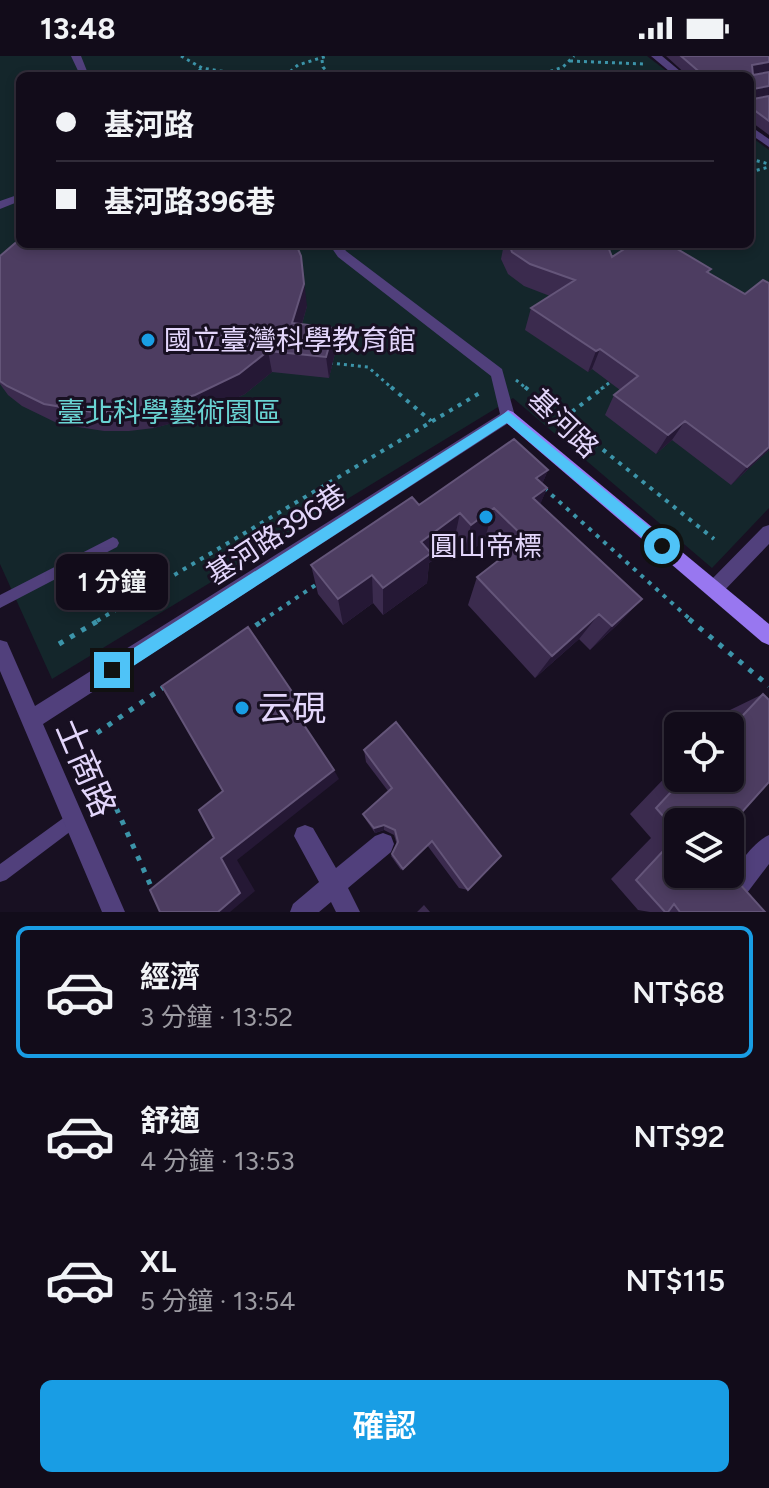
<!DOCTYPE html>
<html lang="zh-TW">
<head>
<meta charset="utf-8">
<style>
	:root { --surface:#120c1a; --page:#1f1a27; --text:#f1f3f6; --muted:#9c9ba2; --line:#312c39; --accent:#199de4 }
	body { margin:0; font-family:Figtree,"Noto Sans TC",sans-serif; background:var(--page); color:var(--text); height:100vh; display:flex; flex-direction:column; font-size:30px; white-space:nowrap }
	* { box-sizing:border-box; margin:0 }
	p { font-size:26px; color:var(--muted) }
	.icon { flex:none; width:44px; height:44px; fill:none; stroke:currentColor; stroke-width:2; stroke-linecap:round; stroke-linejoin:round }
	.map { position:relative; height:856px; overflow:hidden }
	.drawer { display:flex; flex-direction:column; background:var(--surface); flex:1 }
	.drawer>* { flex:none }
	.top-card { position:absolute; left:16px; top:16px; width:738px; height:176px; border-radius:12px; box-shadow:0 4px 12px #0003,0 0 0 2px var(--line); display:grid; align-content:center; height:176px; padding:0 40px; background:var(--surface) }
	.fabs { position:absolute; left:664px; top:656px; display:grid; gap:16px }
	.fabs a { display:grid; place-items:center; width:80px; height:80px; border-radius:12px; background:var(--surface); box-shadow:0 4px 12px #0003,0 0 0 2px var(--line); font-size:40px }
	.end { position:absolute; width:36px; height:36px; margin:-18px; border:10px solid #4fc3f7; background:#111; box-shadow:0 0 0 4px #111 }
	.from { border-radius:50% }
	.bubble { position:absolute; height:56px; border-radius:12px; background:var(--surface); box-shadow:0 4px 12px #0003,0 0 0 2px var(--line); font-size:26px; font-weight:600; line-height:56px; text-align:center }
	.top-card b { display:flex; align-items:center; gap:28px; height:76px; font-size:30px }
	.top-card b+b { border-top:2px solid var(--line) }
	.top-card i { width:20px; height:20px; background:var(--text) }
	ul { padding:14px 0 0; list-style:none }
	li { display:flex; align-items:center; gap:24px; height:132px; margin:0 16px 12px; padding:0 24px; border:4px solid transparent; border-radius:12px }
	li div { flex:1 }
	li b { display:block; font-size:30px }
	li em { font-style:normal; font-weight:600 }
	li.active { border-color:var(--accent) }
	li>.icon { width:72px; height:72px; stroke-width:1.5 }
	.action { display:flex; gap:16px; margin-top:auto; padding:16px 40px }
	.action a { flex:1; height:92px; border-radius:12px; background:var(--accent); color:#fff; font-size:32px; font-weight:600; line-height:92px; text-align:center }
	.status { display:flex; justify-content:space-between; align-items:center; height:56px; padding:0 40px; background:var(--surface); direction:ltr }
	.status svg { height:22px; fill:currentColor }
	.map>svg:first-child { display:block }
	.green { fill:#14262b }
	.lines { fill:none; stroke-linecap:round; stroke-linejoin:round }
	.path-far2 { stroke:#3c94a9; stroke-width:3; stroke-dasharray:3 4; stroke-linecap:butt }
	.path-far1 { stroke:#3c94a9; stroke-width:4; stroke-dasharray:4 6; stroke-linecap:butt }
	.path { stroke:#3c94a9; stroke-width:5; stroke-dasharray:5 8; stroke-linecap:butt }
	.lane { fill:#51407c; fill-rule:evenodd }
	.street { fill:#51407c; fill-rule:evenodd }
	.secondary { fill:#9877f0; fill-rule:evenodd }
	.wall { fill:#3b2b4e }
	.shaded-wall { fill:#251835 }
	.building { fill:#4d3d61; stroke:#645579; stroke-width:2 }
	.route { fill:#4fc3f7 }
	.poi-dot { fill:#199de4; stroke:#181022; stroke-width:3 }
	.labels { text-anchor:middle; stroke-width:6; stroke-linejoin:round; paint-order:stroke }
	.poi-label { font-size:28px; fill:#e3d6fb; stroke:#181022; text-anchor:start }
	.park-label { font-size:28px; fill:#69d3d2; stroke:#181022 }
	.street-label { font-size:28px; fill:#e3d6fb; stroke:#181022 }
	.near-poi-label { font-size:34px; fill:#e3d6fb; stroke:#181022; text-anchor:start }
	.near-street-label { font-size:34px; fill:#e3d6fb; stroke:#181022 }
</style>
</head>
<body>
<div class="status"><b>13:48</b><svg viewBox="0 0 49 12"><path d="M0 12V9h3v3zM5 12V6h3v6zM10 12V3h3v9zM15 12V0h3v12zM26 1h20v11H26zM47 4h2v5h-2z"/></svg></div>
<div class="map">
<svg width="769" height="856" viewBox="0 0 769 856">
	<rect width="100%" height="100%" fill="#181022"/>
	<!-- green -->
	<path class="green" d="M0,0H647L673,20H20V188H750V80L769,94V452L712,512L513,342L52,623L0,508Z"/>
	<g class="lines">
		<!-- path-far2 -->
		<path class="path-far2" d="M181,0L202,12L251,20
			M322,4L323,11L331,20
			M570,5L644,8
			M194,20L202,12
			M285,20L298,9L327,0
			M537,20L563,11L574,0
			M750,103L769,108
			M750,116L769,111
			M330,307L368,311L393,333
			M516,324L527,333
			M601,333L609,327"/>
		<!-- path-far1 -->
		<path class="path-far1" d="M391,331L431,365
			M525,331L714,483
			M564,362L604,331
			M544,432L692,565
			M97,565L483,335
			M262,565L320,526"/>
		<!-- path -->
		<path class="path" d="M689,563L769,630
			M245,577L265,563
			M59,588L101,563
			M97,677L164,631
			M90,693L154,837"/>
		<!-- lane -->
		<path class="lane" d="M113,481L117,483L119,487L117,491L0,552V539Z
			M73,755L79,757L81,763L79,769L6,824L0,826V808Z"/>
		<!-- street -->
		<path class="street" d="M71,0H81L87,15L93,20L80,19Z
			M651,0H662L686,20H675Z
			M750,70L769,83V91L750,78Z
			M20,138V145L0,153V145Z
			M329,188H341L346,195L502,313L515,360L513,364L43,668L125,856H102L0,615V584L7,586L35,650L500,358L491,320L338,201Z
			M769,469V488L720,539L714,541L708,539L705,533L708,527L763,471Z
			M305,769L313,772L336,812L375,780L383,777L391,780L394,788L391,796L348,832L360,856H336L331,846L319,856H290L293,848L319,826L294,780L297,772Z
			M769,779V808L747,837L739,840L731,837L728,829C734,813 753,786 769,779Z"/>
		<!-- secondary -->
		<path class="secondary" d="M508,354L513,356L769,568V589L762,586L503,364L501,360Z"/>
	</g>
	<!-- wall -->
	<path class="wall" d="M666,0H769V15L753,18L769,40V79L750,65V20H688Z
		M504,188H607L612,201L676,192L708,217L769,394L731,429L672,384L656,398L605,359L614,339L620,334L592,313L588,316L525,274L531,252L550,240L524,230L508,218L501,203Z
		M0,200L307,250L302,268L334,272L336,293L329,322L272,316L245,338L202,359L154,372L129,375H104L59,368L22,350L8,339L0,328Z
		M548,414L542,428L547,432L540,448L642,543L617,569L590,594L579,583L535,622L468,549L477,521L502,502L484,485L463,500L453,490L429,507L427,527L383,559L373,547L343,569L318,538L311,509L419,449Z
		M763,638L769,644V726L733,766L743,776L730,791V766H678V818L730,817L765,856H650L638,854L611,823L651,782L630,758L678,708V722H730V670H714L730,654Z
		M364,694L468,834L459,832L427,789L401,814L391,800L397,789L394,779L384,774L375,777L366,764L363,758L388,735L366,706Z
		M424,849L430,856H417Z"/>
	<!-- shaded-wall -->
	<path class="shaded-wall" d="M769,6V15L748,19L752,9Z
		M769,30V40L750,43L753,33Z
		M301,200L307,250L296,288L292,267Z
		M334,272L336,293L329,322L326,301Z
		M600,293L592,313L588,316L596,295Z
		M268,295L272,316L245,338L202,359L154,372L144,353Z
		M685,365L672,384L656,398L668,379Z
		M769,391V394L731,429L747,411Z
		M548,414L538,438L547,432L533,466L520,475L536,422Z
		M494,452L484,485L463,500L471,469Z
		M460,457L453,490L429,507L427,527L383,559V532L421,486Z
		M372,519L373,547L343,569L338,543Z
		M642,543L617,569L590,594L612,570Z
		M599,558L579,583L535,622L552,600Z
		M297,643L304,658L299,663L290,648Z
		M334,714L339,723L237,804L255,835L230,856H218L221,802Z
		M384,769V774L375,777L374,772Z"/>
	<!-- building -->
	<path class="building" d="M681,0H769V6L752,9L753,19L769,16V30L753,33V43L769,40V65L750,51V20L703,19Z
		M20,183V188H296L301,200L304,228L292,267L334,272L326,301L268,295L239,318L195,339L144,353L118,356H92L44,348L7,330L0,325V200Z
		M509,188H607L612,201L632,188H677L674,191L711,213L707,216L745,238L763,224L769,227V391L747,411L685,365L668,379L614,339L638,320L600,293L596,295L531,252L575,224L530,208L512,196Z
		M514,383L548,414L536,422L547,432L533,442L642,543L612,570L599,558L552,600L477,521L526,483L494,452L471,469L460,457L421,486L431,497L383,532L372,519L338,543L311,509L412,441L419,449Z
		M248,571L297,643L290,648L334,714L221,802L240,837L218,856H160L150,834L214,782L199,754L223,735L162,630Z
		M763,638L769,644V726L733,766L743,776L730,791V766H678V777L656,752L684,722H730V673Z
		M396,666L501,800L468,834L432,785L403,813L392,798L398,786L395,774L384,769L374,772L363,758L392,732L364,694Z
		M678,779V818L730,817L765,856H680L674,848L668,856H665L636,824Z"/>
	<!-- route -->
	<path class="route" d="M508,355L667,485V494H657L507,367L118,620H107V609Z"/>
	<!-- markers -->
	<g class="poi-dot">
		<circle cx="148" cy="284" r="8"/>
		<circle cx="486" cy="461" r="8"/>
		<circle cx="242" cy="652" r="8"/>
	</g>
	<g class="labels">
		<!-- poi labels -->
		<g class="poi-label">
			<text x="164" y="294">國立臺灣科學教育館</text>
			<text x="486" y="500" text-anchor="middle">圓山帝標</text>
		</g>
		<!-- park labels -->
		<g class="park-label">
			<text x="169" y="366">臺北科學藝術園區</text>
		</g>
		<!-- street labels -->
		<g class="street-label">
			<text transform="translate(564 367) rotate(44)" y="10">基河路</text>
			<text transform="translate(276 478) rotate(-33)" y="10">基河路396巷</text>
		</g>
		<!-- near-poi labels -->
		<g class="near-poi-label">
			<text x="258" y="664">云硯</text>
		</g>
		<!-- near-street labels -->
		<g class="near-street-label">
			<text transform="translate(86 712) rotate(67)" y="12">士商路</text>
		</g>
	</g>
</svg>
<div class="fabs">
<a><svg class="icon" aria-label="locate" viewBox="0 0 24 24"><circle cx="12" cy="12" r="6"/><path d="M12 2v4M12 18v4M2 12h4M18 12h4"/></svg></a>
<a><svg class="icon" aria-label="layers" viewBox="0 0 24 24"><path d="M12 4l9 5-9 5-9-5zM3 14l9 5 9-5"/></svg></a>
</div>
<i class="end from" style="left:662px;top:490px"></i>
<i class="end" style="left:112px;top:614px"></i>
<div class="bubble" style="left:56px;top:498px;width:112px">1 分鐘</div>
<div class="top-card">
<b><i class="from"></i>基河路</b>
<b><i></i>基河路396巷</b>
</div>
</div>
<section class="drawer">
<ul>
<li class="active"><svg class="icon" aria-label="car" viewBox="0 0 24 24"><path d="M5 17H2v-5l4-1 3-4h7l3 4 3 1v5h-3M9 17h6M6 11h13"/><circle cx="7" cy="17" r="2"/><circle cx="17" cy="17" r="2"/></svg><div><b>經濟</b><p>3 分鐘 · 13:52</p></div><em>NT$68</em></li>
<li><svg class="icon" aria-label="car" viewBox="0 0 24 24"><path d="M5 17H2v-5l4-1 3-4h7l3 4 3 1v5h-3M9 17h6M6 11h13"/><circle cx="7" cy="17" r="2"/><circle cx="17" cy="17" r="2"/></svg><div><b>舒適</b><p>4 分鐘 · 13:53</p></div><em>NT$92</em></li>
<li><svg class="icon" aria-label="car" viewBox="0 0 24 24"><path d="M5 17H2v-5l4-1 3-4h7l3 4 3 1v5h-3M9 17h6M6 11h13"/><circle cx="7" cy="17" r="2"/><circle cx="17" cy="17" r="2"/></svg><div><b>XL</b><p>5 分鐘 · 13:54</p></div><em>NT$115</em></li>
</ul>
<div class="action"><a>確認</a></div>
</section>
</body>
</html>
